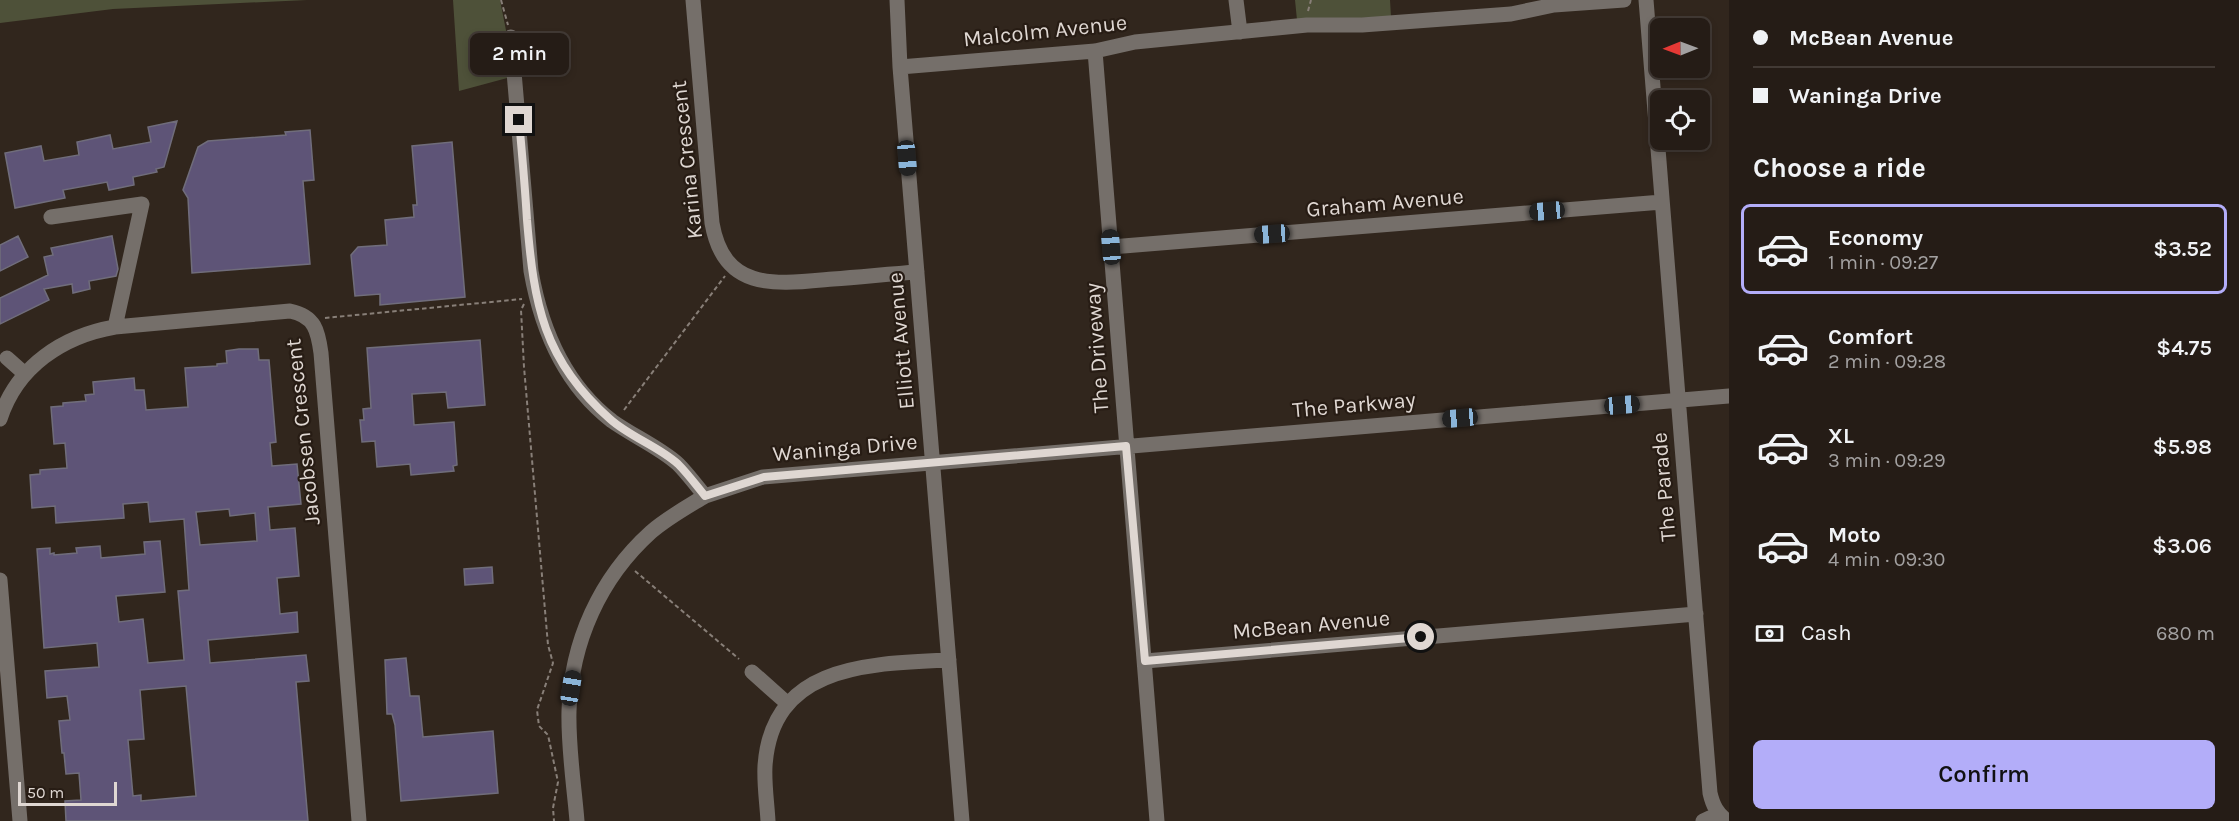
<!DOCTYPE html>
<html lang="en">
<head>
<meta charset="utf-8">
<style>
	:root { --surface:#251c16; --page:#312923; --text:#f1f3f6; --muted:#a3a1a1; --line:#423a35; --accent:#b3adf9 }
	body { margin:0; font-family:Karla,sans-serif; background:var(--page); color:var(--text); height:100vh; display:flex; flex-direction:column; font-size:22px; white-space:nowrap }
	* { box-sizing:border-box; margin:0 }
	p { font-size:20px; color:var(--muted) }
	.icon { flex:none; width:33px; height:33px; fill:none; stroke:currentColor; stroke-width:2; stroke-linecap:round; stroke-linejoin:round }
	.map { position:relative; flex:1; overflow:hidden }
	.side { display:flex; flex-direction:column; background:var(--surface); width:510px }
	.side>* { flex:none }
	.guide { display:grid; align-content:center; height:132px; padding:0 24px; background:var(--surface) }
	.needle { width:39px; rotate:269deg }
	.fabs { position:absolute; left:1650px; top:18px; display:grid; gap:12px }
	.fabs a { display:grid; place-items:center; width:60px; height:60px; border-radius:9px; background:var(--surface); box-shadow:0 3px 9px #0003,0 0 0 2px var(--line); font-size:30px }
	.scale { position:absolute; left:18px; bottom:15px; width:99px; box-sizing:border-box; padding-left:6px; border:3px solid #dfd7d2; border-top:0; font-size:16px; line-height:21px; white-space:nowrap; color:#dfd7d2; -webkit-text-stroke:4px #271c14; paint-order:stroke }
	.end { position:absolute; width:27px; height:27px; margin:-14px; border:8px solid #dfd7d2; background:#111; box-shadow:0 0 0 3px #111 }
	.from { border-radius:50% }
	.bubble { position:absolute; height:42px; border-radius:9px; background:var(--surface); box-shadow:0 3px 9px #0003,0 0 0 2px var(--line); font-size:20px; font-weight:600; line-height:42px; text-align:center }
	.car { position:absolute; width:18px; height:36px; margin:-18px -9px; border-radius:8px; box-shadow:0 0 4px 2px #0007; background:linear-gradient(#222 24%,#8ab4d8 0 40%,#222 0 76%,#8ab4d8 0 86%,#222 0) }
	.guide b { display:flex; align-items:center; gap:21px; height:57px; font-size:22px }
	.guide b+b { border-top:2px solid var(--line) }
	.guide i { width:15px; height:15px; background:var(--text) }
	ul { padding:0; list-style:none }
	li { display:flex; align-items:center; gap:18px; height:90px; margin:0 12px 9px; padding:0 12px; border:3px solid transparent; border-radius:9px }
	li div { flex:1 }
	li b { display:block; font-size:22px }
	li em { font-style:normal; font-weight:600 }
	li.on { border-color:var(--accent) }
	li>.icon { width:54px; height:54px; stroke-width:1.5 }
	h2 { padding:0 24px; font-size:27px; line-height:72px }
	.pay { display:flex; align-items:center; gap:15px; height:66px; padding:0 24px; font-size:22px }
	.pay p { margin-inline-start:auto }
	.button { display:flex; gap:12px; margin-top:auto; padding:12px 24px }
	.button a { flex:1; height:69px; border-radius:9px; background:var(--accent); color:#111; font-size:24px; font-weight:600; line-height:69px; text-align:center }
	main { display:flex; flex:1; min-height:0 }
	.map>svg:first-child { display:block }
	.green { fill:#4e5139 }
	.building { fill:#5e5477; stroke:#706d7b; stroke-width:1.5; fill-rule:evenodd }
	.lines { fill:none; stroke-linecap:round; stroke-linejoin:round }
	.path { stroke:#887f78; stroke-width:2; stroke-dasharray:4.5 3; stroke-linecap:butt }
	.minor { stroke:#756f6a; stroke-width:15 }
	.route { stroke:#dfd7d2; stroke-width:8 }
	.labels { text-anchor:middle; stroke-width:4.5; stroke-linejoin:round; paint-order:stroke }
	.street-label { font-size:22px; fill:#dfd7d2; stroke:#271c14 }
</style>
</head>
<body>
<main>
<div class="map">
<svg width="1729" height="821" viewBox="0 0 1729 821">
	<rect width="100%" height="100%" fill="#31261d"/>
	<!-- green -->
	<path class="green" d="M0,0H307L113,9L0,23Z
		M453,0H500L515,76L459,91Z
		M1295,0H1390L1391,17L1297,20Z"/>
	<!-- building -->
	<path class="building" d="M177,121L164,167L156,169L157,172L133,177L134,185L109,190L107,182L63,190L65,198L15,208L5,153L41,146L44,161L79,155L77,142L110,135L113,149L151,142L148,127Z
		M310,130L314,180L303,181L310,264L192,273L188,198L183,190L198,147L208,141L286,135L285,132Z
		M452,142L465,297L380,305V294L355,296L351,255L358,247L387,245L385,220L414,217L413,205H417L412,146Z
		M18,236L28,257L0,271V245Z
		M112,236L118,269L116,276L89,281L90,289L73,293L72,284L44,289L49,300L0,324V298L48,275L44,257L53,255L51,248Z
		M480,340L485,405L448,408L446,392L412,394L414,425L454,422L457,465L453,466L454,471L411,475L410,464L377,467L375,441L362,442L360,420H364L363,409L371,408L367,348Z
		M239,349H258L259,360H269L276,442L270,443L272,466L297,464L301,504L268,507L270,530L295,528L299,576L277,578L280,614L297,612L298,632L208,640L210,663L306,655L309,681L296,682L308,821H66L65,801L81,800L79,773L66,774L64,753H62L59,721L70,720L67,696L47,698L45,671L99,667L97,643L44,648L37,549L50,548V554L54,553V555L77,553L76,548L100,546L101,558L145,554L144,542L160,541L165,592L116,596L119,622L143,619L148,663L184,660L178,591L189,590L184,519L150,522L148,502L123,504L124,518L56,523L55,506L32,508L30,475L40,474V470L67,468L65,443L54,444L51,407L63,406V403L86,401L85,395L94,394L93,382L134,378L135,390H144L146,410L188,407L185,368L217,366V364L227,363L226,351ZM229,509L230,516L255,513L257,541L200,545L196,512ZM186,686L196,796L141,801V795L133,796L128,740L144,739L140,690Z
		M492,567L493,583L465,585L464,569Z
		M406,658L410,696H419L423,737L493,731L498,793L401,801L395,725L392,714H387L385,660Z"/>
	<g class="lines">
		<!-- path -->
		<path class="path" d="M501,0L508,25
			M1308,11L1311,0
			M524,304L521,310L524,367L548,645L553,663L537,710L539,726L548,735L558,782L553,808L554,821
			M325,318L522,299
			M624,410L725,276
			M635,571L739,659"/>
		<!-- minor -->
		<path class="minor" d="M693,0L712,223C724,293 778,284 833,279C861,277 889,274 917,272
			M897,0L900,67L962,821
			M1236,0L1240,32
			M1646,0L1710,793C1713,806 1717,813 1727,821
			M511,37L531,271C541,328 564,384 612,421C633,436 659,447 678,464C687,473 696,485 705,496L763,477L1729,396
			M1095,51L1157,821
			M900,67L1095,51L1135,42L1307,25H1362L1511,14L1554,5L1624,0
			M51,217L142,204L115,327
			M1111,247L1662,202
			M7,358L25,374
			M0,419C17,366 63,336 115,327L290,311C315,316 318,331 321,353L359,821
			M0,580L20,821
			M1145,661L1696,614
			M752,672L788,704
			M577,821C574,785 568,747 569,711C571,642 600,578 651,532C667,518 687,507 705,496
			M768,821C767,803 764,784 765,766C772,663 871,664 949,660
			M1703,821L1718,814"/>
	</g>
	<g class="lines">
		<!-- route -->
		<path class="route" d="M519,120C522,153 525,187 527,220C534,304 543,360 610,419C630,437 658,446 678,464C688,474 696,485 705,496L764,477L1126,446L1145,661L1421,637"/>
	</g>
	<g class="labels">
		<!-- street labels -->
		<g class="street-label">
			<text transform="translate(1045 30) rotate(-6)" y="8">Malcolm Avenue</text>
			<text transform="translate(686 160) rotate(-96)" y="8">Karina Crescent</text>
			<text transform="translate(1385 202) rotate(-5)" y="8">Graham Avenue</text>
			<text transform="translate(900 341) rotate(-95)" y="8">Elliott Avenue</text>
			<text transform="translate(1096 348) rotate(-94)" y="8">The Driveway</text>
			<text transform="translate(1354 404) rotate(-5)" y="8">The Parkway</text>
			<text transform="translate(302 432) rotate(-96)" y="8">Jacobsen Crescent</text>
			<text transform="translate(845 447) rotate(-5)" y="8">Waninga Drive</text>
			<text transform="translate(1663 487) rotate(-95)" y="8">The Parade</text>
			<text transform="translate(1311 624) rotate(-5)" y="8">McBean Avenue</text>
		</g>
	</g>
</svg>
<div class="fabs">
<a><svg class="needle" viewBox="-14 -14 28 28"><path d="M0-13l5 13h-10z" fill="#e53935"/><path d="M0 13l5-13h-10z" fill="#a3a1a1"/></svg></a>
<a><svg class="icon" aria-label="locate" viewBox="0 0 24 24"><circle cx="12" cy="12" r="6"/><path d="M12 2v4M12 18v4M2 12h4M18 12h4"/></svg></a>
</div>
<div class="scale">50 m</div>
<i class="end from" style="left:1421px;top:637px"></i>
<i class="end" style="left:519px;top:120px"></i>
<div class="bubble" style="left:470px;top:33px;width:99px">2 min</div>
<i class="car" style="left:907px;top:158px;rotate:175deg"></i>
<i class="car" style="left:1547px;top:211px;rotate:265deg"></i>
<i class="car" style="left:1272px;top:234px;rotate:266deg"></i>
<i class="car" style="left:1111px;top:247px;rotate:355deg"></i>
<i class="car" style="left:1622px;top:405px;rotate:85deg"></i>
<i class="car" style="left:1460px;top:418px;rotate:265deg"></i>
<i class="car" style="left:571px;top:688px;rotate:9deg"></i>
</div>
<section class="side">
<div class="guide">
<b><i class="from"></i>McBean Avenue</b>
<b><i></i>Waninga Drive</b>
</div>
<h2>Choose a ride</h2>
<ul>
<li class="on"><svg class="icon" aria-label="car" viewBox="0 0 24 24"><path d="M5 17H2v-5l4-1 3-4h7l3 4 3 1v5h-3M9 17h6M6 11h13"/><circle cx="7" cy="17" r="2"/><circle cx="17" cy="17" r="2"/></svg><div><b>Economy</b><p>1 min · 09:27</p></div><em>$3.52</em></li>
<li><svg class="icon" aria-label="car" viewBox="0 0 24 24"><path d="M5 17H2v-5l4-1 3-4h7l3 4 3 1v5h-3M9 17h6M6 11h13"/><circle cx="7" cy="17" r="2"/><circle cx="17" cy="17" r="2"/></svg><div><b>Comfort</b><p>2 min · 09:28</p></div><em>$4.75</em></li>
<li><svg class="icon" aria-label="car" viewBox="0 0 24 24"><path d="M5 17H2v-5l4-1 3-4h7l3 4 3 1v5h-3M9 17h6M6 11h13"/><circle cx="7" cy="17" r="2"/><circle cx="17" cy="17" r="2"/></svg><div><b>XL</b><p>3 min · 09:29</p></div><em>$5.98</em></li>
<li><svg class="icon" aria-label="car" viewBox="0 0 24 24"><path d="M5 17H2v-5l4-1 3-4h7l3 4 3 1v5h-3M9 17h6M6 11h13"/><circle cx="7" cy="17" r="2"/><circle cx="17" cy="17" r="2"/></svg><div><b>Moto</b><p>4 min · 09:30</p></div><em>$3.06</em></li>
</ul>
<div class="pay"><svg class="icon" aria-label="cash" viewBox="0 0 24 24"><path d="M3 7h18v10H3z"/><circle cx="12" cy="12" r="2"/></svg>Cash<p>680 m</p></div>
<div class="button"><a>Confirm</a></div>
</section>
</main>
</body>
</html>
